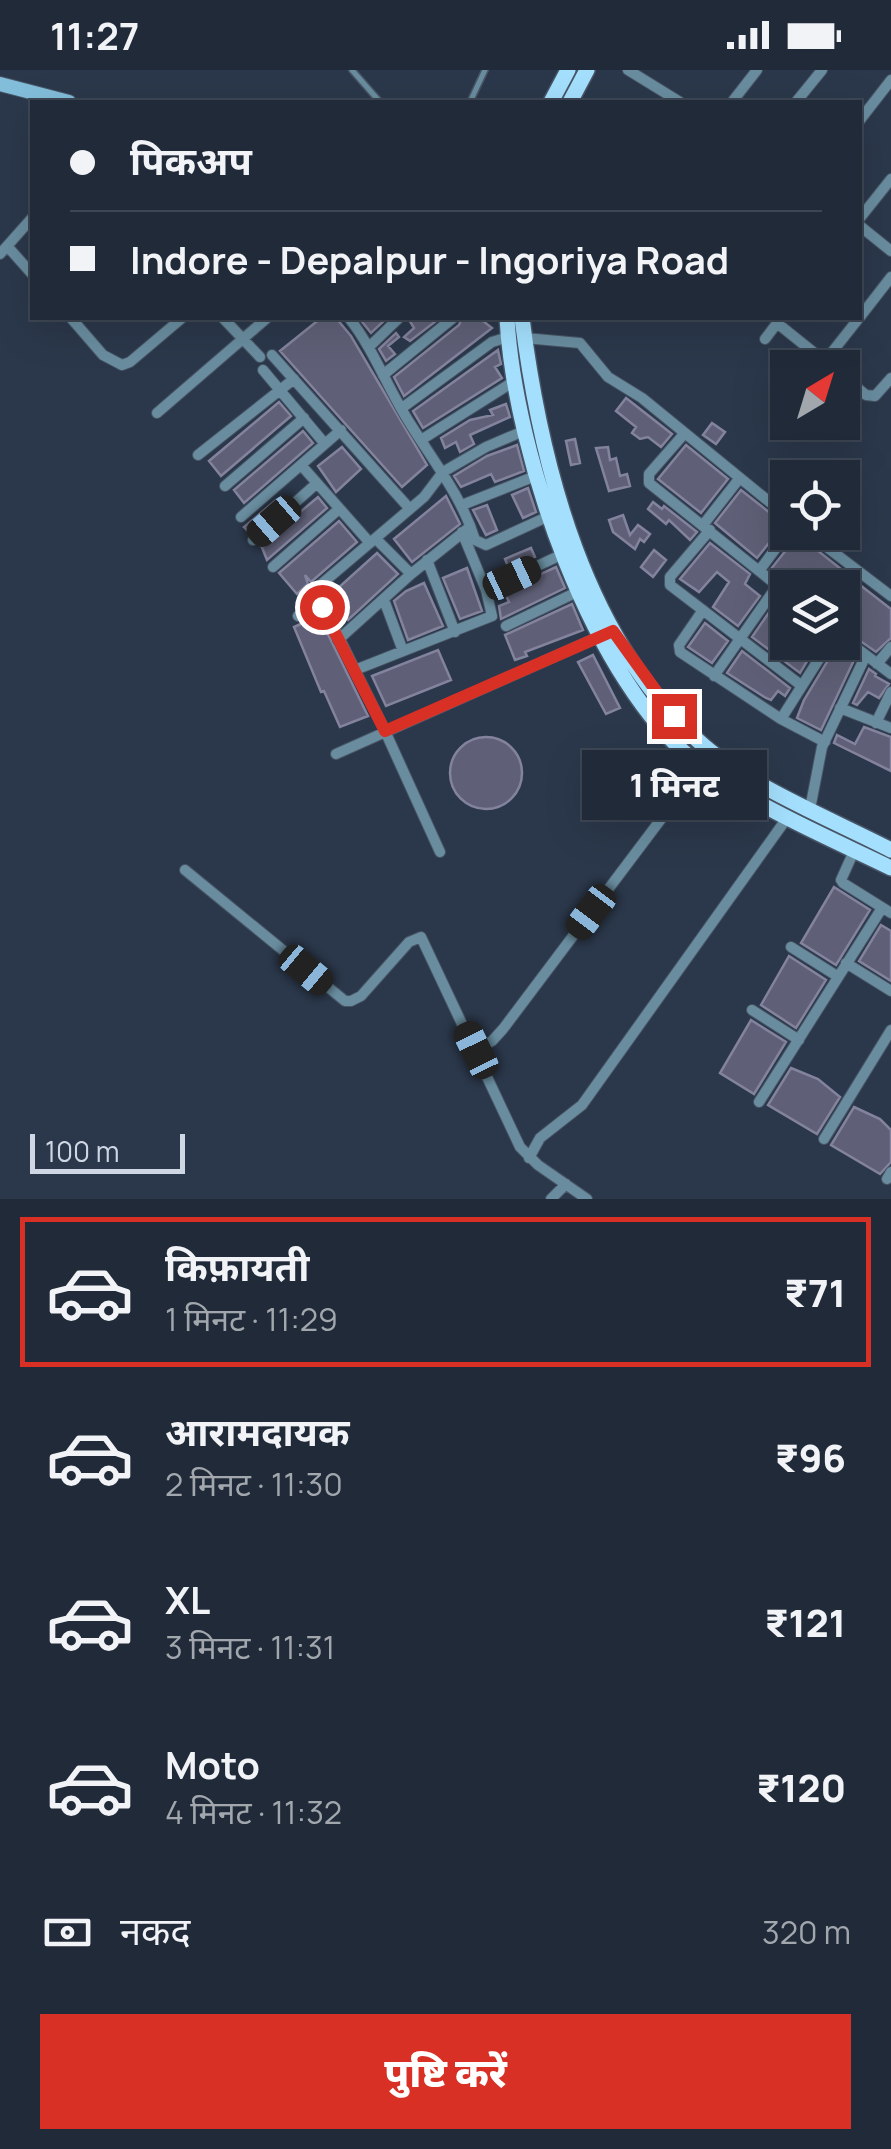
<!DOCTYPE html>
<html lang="hi">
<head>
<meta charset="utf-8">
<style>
	:root { --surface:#202a38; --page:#2d3643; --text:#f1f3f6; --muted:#a2a7ae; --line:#3d4653; --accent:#d93025 }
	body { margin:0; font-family:Manrope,"Noto Sans Devanagari",sans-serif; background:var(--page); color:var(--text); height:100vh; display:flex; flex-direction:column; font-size:38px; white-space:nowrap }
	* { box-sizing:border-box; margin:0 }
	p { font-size:32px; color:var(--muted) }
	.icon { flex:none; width:55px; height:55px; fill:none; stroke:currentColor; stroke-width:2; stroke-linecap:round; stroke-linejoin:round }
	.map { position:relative; height:1129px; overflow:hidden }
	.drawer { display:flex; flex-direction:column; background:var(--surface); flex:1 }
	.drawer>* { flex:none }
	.guide { position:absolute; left:30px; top:30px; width:832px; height:220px; border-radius:0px; box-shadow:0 10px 40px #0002,0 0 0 2px var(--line); display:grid; align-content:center; height:220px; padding:0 40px; background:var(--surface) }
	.needle { width:65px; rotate:38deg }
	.buttons { position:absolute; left:770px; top:280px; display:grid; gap:20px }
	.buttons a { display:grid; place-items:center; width:90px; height:90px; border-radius:0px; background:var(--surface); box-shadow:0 10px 40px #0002,0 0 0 2px var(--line); font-size:50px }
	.scale { position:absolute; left:30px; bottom:25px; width:155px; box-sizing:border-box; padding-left:10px; border:5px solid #ced7e3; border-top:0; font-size:28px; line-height:35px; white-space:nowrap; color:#ced7e3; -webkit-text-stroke:8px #2b384b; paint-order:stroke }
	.end { position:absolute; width:45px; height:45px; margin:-22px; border:12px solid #d93025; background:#fff; box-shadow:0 0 0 5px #fff }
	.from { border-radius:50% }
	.bubble { position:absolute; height:70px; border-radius:0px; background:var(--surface); box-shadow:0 10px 40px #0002,0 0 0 2px var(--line); font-size:32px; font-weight:800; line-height:70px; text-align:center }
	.car { position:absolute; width:30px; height:60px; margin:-30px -15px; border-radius:12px; box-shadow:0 0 8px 2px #0007; background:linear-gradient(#222 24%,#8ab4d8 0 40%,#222 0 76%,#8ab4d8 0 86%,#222 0) }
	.guide b { display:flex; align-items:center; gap:35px; height:95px; font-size:38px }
	.guide b+b { border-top:2px solid var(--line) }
	.guide i { width:25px; height:25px; background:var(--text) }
	ul { padding:18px 0 0; list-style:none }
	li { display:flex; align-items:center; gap:30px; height:150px; margin:0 20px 15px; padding:0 20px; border:5px solid transparent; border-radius:0px }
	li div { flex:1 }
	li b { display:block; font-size:38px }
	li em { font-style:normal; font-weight:800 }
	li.selected { border-color:var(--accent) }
	li>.icon { width:90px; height:90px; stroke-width:1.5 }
	.pay { display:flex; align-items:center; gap:25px; height:110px; padding:0 40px; font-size:38px }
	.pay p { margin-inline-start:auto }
	.cta { display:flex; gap:20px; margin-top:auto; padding:20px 40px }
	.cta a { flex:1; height:115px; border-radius:0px; background:var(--accent); color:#fff; font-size:40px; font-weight:800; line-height:115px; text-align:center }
	.status { display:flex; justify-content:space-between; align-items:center; height:70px; padding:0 50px; background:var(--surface); direction:ltr }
	.status svg { height:28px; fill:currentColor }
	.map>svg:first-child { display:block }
	.building { fill:#5f5f77; stroke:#83839d; stroke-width:2.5 }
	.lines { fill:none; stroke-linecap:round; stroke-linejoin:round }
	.lane-casing { stroke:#485566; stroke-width:8 }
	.street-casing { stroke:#485566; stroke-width:12 }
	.secondary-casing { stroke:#485566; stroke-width:16 }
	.primary-casing { stroke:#485566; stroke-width:18 }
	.lane { stroke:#698d9f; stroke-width:5 }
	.street { stroke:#698d9f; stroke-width:10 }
	.secondary { stroke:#82bdda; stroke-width:14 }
	.primary { stroke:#a4e0fe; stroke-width:15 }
	.route { stroke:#d93025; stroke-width:12 }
</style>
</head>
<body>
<div class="status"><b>11:27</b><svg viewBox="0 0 49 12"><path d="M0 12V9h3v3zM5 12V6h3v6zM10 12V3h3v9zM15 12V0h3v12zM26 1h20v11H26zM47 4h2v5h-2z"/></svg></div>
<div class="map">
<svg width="891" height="1129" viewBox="0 0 891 1129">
	<rect width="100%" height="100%" fill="#2b384b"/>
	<!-- building -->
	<path class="building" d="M321,248H336L351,266L427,395L402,417L280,281Z
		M359,248H387L371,263Z
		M408,248H440L410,271L404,267L414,258Z
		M462,248H487L483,251L492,258L404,326L394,307L459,255Z
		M396,263L399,267L388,276L395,284L386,291L379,279Z
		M498,280L501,294L495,297L502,308L423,358L413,341Z
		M626,328L672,364L661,377L648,367L640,369L632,363L636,357L616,341Z
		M279,332L291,346L221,406L209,391Z
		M506,334L510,347L470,365L474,374L460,382L456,372L445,378L441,368L470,350L493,345L490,340Z
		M712,353L725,362L716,374L703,365Z
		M303,361L313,373L244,433L234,420Z
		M575,369L580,393L571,395L566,371Z
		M517,375L524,401L495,412L491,404L461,417L454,406L487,386Z
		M686,375L728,409L701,443L658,409Z
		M342,377L361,399L336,422L318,396Z
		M608,377L610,390L616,388L620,406L627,404L630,416L609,421L596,378Z
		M528,418L536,442L523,448L512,425Z
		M741,420L784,454L757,488L715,453Z
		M446,426L460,454L412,492L394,469Z
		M318,427L327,438L267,490L261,475Z
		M276,430L280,435L249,462L244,457Z
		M653,432L662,439L664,436L697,462L690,470L669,450L666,454L648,439Z
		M487,435L497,460L486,465L473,440Z
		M623,445L630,465L638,455L650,464L644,472L640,469L635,479L613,462L609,450Z
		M339,451L357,472L311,512L305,505L308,514L297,524L279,503Z
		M798,465L846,503L835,518H794L771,499Z
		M710,473L750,504L745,514L760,526L738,556L713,537L729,512L717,502L699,522L680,509Z
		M531,478L535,487L509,499L505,489Z
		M654,480L666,490L653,507L641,497Z
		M377,483L398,504L348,550L327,528Z
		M556,497L565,518L501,549L499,536L509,532L504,521Z
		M467,498L482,541L460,549L443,508Z
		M424,513L443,556L408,570L394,531L406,521Z
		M860,515L891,539V568L876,582L842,558V531Z
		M779,528L788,533V540L778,552L788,559V572H803L812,583L800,603L752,567Z
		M572,534L583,560L525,582L527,586L515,590L505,565Z
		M319,546L368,646L340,657L324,621L321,622L294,557Z
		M705,553L728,571L712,593L688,577Z
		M827,572H835L855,588L821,660L797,648L804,630L827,592L831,579Z
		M438,580L451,610L386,636L372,606Z
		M742,581L790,618L785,626L778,621L771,630L766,628L727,603Z
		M593,585L620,638L606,644L578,592Z
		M869,599L876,604L875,606L889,614L879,628L868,622L857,635L853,633Z
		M864,657L891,667V701L834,673L837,665L855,674Z
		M450 703a36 36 0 1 1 72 0a36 36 0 1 1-72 0Z
		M834,817L870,840L836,895L801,873Z
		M881,855L891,861V911L859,891Z
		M789,886L826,910L796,958L761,935Z
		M751,950L786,972L754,1024L720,1003Z
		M791,998L818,1009L840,1027L817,1064L768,1035Z
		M854,1037L880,1049L891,1060V1092L880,1104L831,1075Z"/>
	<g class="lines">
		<!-- lane casing -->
		<g class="lane-casing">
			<path id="lane" d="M352,0L380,32
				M470,32L485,0"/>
		</g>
		<!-- street casing -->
		<g class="street-casing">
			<path id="street" d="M628,0L680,32
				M732,32L757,0
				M796,32L822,0
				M860,50L891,10
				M860,148L891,109
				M860,156L891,181
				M8,177L32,204
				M0,184L32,148
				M860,247L891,207
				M71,248L103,285L122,295L130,292L182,248
				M223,248L260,287
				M349,248C375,281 388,320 411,355C434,392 462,427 475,470L486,475L549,446
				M777,253L833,298
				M525,268L580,273L608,307L642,328L788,447
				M765,269L781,248
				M370,276L399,248
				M272,285L410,439
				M825,291L859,248
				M263,300L325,374
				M383,305L453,248
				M842,305L866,325L875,326L891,308
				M402,338L492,272L508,267
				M157,343L267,248
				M684,364L649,404V413L788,524
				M421,370L516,310
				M198,385L294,309
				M301,395L370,473
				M225,416L304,348
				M462,435L538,405
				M241,447L341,360
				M703,455L739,409
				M710,460L670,507V515L802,616
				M807,462L891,526
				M376,469L411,504
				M253,470L316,414
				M427,490L455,562
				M273,497L339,439
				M759,501L788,462
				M486,520L563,484
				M842,522L858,503
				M305,528L424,427L443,402L486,377L526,360
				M384,530L403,581
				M703,540L679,575L680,582L781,649L825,672
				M298,546L317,536L325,539L385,661L440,782
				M506,556L577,522
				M842,567L891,604
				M338,570L411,504L466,460
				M877,594L891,577
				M355,600L492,546L486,520L462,462
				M714,606L777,516
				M840,638L891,658
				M781,649L819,589L822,580L812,572
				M876,653L891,622
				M336,684L603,565
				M810,739L822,677L866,585
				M854,781L841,810L843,813L891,843
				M185,800L345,931H351L361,926L409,872L421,867L520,1077L538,1095L587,1129
				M791,877L837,906
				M846,893L891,921
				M752,940L799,970
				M476,980L492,971L503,959L701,696
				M759,1032L882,838
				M824,1069L891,960
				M529,1088L540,1068L582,1035L787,748
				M887,1109L891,1102
				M551,1129L566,1114"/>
		</g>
		<!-- secondary casing -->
		<g class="secondary-casing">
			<path id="secondary" d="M0,14L69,32"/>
		</g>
		<!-- primary casing -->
		<g class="primary-casing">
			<path id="primary" d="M551,32L568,0
				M570,32L587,0
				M507,248C514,381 592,616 703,698C761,739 827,767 891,798
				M522,248C541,397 585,572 704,676C753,718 833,750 891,780"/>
		</g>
		<!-- lane -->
		<use href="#lane" class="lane"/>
		<!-- street -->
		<use href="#street" class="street"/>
		<!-- secondary -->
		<use href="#secondary" class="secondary"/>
		<!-- primary -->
		<use href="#primary" class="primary"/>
	</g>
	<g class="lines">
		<!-- route -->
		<path class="route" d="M322,537L385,661L613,561L674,646"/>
	</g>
</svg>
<div class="buttons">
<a><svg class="needle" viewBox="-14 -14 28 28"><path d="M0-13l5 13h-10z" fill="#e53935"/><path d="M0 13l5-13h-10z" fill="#a2a7ae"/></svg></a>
<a><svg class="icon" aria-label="locate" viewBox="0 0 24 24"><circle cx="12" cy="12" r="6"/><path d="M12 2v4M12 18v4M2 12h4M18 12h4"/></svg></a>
<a><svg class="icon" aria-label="layers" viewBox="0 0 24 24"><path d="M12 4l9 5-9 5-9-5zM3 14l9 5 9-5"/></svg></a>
</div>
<div class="scale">100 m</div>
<i class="end from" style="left:322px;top:537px"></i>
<i class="end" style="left:674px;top:646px"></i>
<div class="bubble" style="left:582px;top:680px;width:185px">1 मिनट</div>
<i class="car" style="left:274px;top:451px;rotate:229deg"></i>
<i class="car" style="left:512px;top:508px;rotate:65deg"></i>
<i class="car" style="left:591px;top:842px;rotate:217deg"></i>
<i class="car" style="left:306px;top:900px;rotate:130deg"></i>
<i class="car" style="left:476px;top:980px;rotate:334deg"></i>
<div class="guide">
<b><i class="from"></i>पिकअप</b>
<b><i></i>Indore - Depalpur - Ingoriya Road</b>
</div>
</div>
<section class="drawer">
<ul>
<li class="selected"><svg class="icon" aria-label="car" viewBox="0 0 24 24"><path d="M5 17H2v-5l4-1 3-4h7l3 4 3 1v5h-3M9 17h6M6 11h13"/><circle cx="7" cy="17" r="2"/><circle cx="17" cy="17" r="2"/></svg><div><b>किफ़ायती</b><p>1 मिनट · 11:29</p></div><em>₹71</em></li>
<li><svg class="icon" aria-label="car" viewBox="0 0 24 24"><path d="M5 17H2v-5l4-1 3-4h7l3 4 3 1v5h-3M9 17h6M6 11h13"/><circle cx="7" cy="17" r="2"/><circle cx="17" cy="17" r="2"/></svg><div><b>आरामदायक</b><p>2 मिनट · 11:30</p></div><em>₹96</em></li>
<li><svg class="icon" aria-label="car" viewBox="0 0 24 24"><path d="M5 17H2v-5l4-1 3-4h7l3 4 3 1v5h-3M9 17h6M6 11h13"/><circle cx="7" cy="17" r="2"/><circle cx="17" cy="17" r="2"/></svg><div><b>XL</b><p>3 मिनट · 11:31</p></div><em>₹121</em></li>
<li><svg class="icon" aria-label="car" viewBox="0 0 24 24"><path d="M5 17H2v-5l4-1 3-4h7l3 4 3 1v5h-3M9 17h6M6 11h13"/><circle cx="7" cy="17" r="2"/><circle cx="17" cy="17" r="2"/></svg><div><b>Moto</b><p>4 मिनट · 11:32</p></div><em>₹120</em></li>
</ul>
<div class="pay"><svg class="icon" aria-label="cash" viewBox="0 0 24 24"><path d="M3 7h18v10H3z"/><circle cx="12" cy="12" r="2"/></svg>नकद<p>320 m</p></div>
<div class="cta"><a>पुष्टि करें</a></div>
</section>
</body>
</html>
